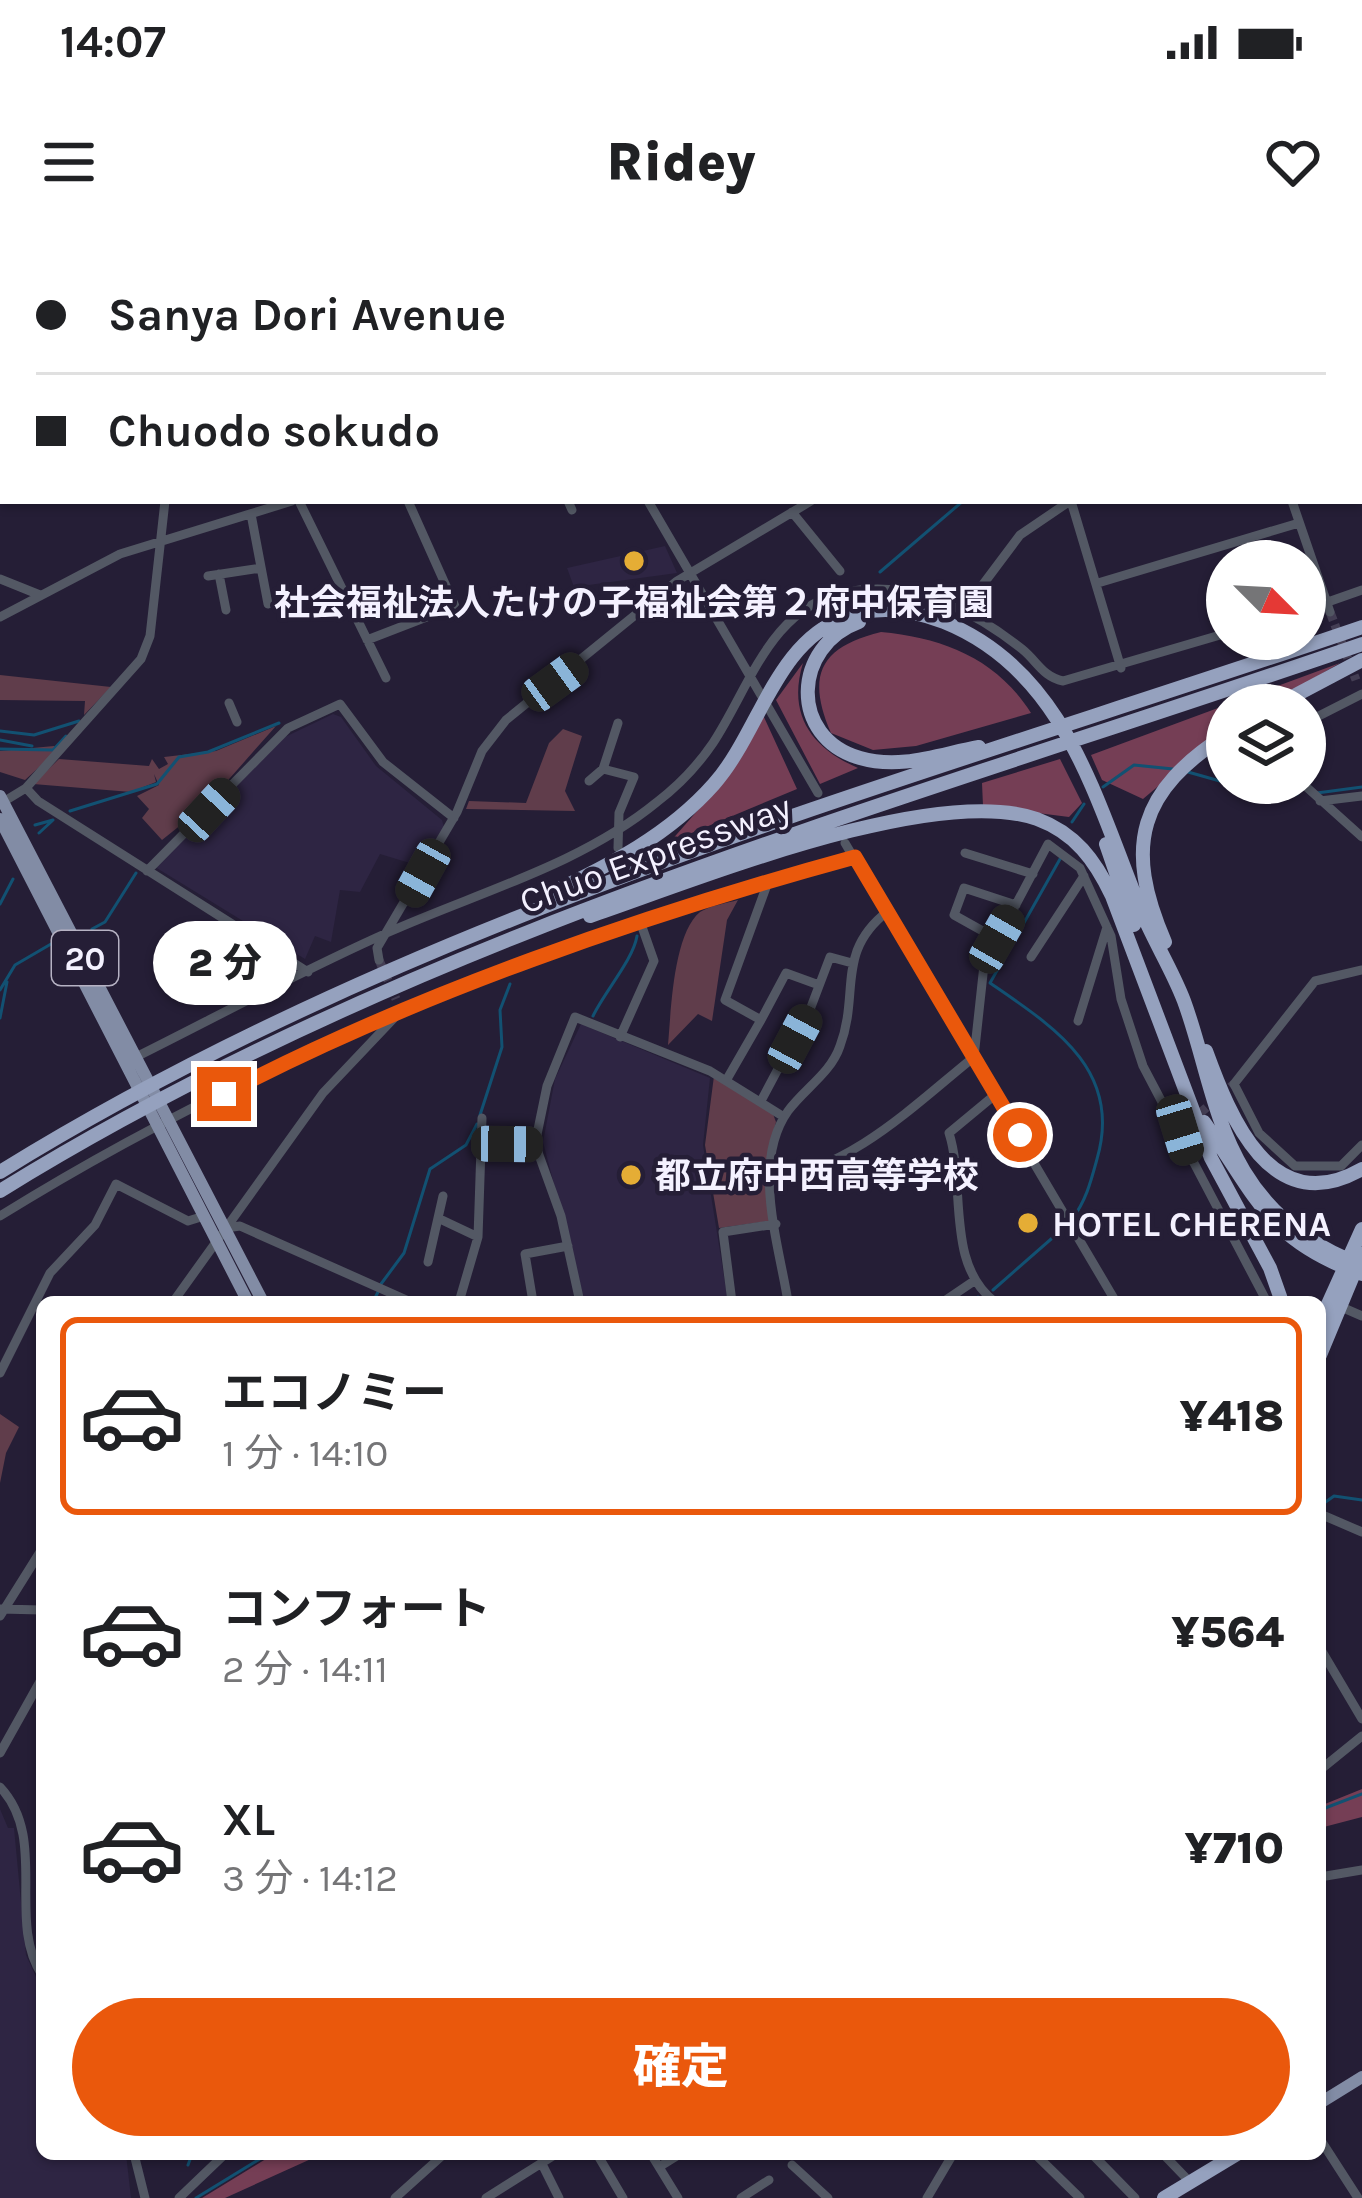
<!DOCTYPE html>
<html lang="ja">
<head>
<meta charset="utf-8">
<style>
	:root { --surface:#fff; --page:#f2f2f2; --text:#202124; --muted:#757577; --line:#e0e0e0; --accent:#ea580c }
	body { margin:0; font-family:Karla,"Noto Sans JP",sans-serif; background:var(--page); color:var(--text); height:100vh; display:flex; flex-direction:column; font-size:45px; white-space:nowrap }
	* { box-sizing:border-box; margin:0 }
	p { font-size:39px; color:var(--muted) }
	.icon { flex:none; width:66px; height:66px; fill:none; stroke:currentColor; stroke-width:2; stroke-linecap:round; stroke-linejoin:round }
	.map { position:relative; flex:1; overflow:hidden }
	.drawer { position:absolute; left:36px; top:1056px; width:1290px; height:864px; display:flex; flex-direction:column; background:var(--surface); border-radius:18px; box-shadow:0 3px 9px #0004 }
	.drawer>* { flex:none }
	.guide { position:absolute; left:0px; top:0px; width:1362px; height:264px; box-shadow:0 3px 9px #0004; display:grid; align-content:center; height:264px; padding:0 36px; background:var(--surface) }
	.needle { width:78px; rotate:114deg }
	.fabs { position:absolute; left:1206px; top:300px; display:grid; gap:24px }
	.fabs a { display:grid; place-items:center; width:120px; height:120px; border-radius:50%; background:var(--surface); box-shadow:0 3px 9px #0004; font-size:60px }
	.end { position:absolute; width:54px; height:54px; margin:-27px; border:15px solid #ea580c; background:#fff; box-shadow:0 0 0 6px #fff }
	.from { border-radius:50% }
	.bubble { position:absolute; height:84px; border-radius:42px; background:var(--surface); box-shadow:0 3px 9px #0004; font-size:39px; font-weight:800; line-height:84px; text-align:center }
	.car { position:absolute; width:36px; height:72px; margin:-36px -18px; border-radius:15px; box-shadow:0 0 9px 3px #0007; background:linear-gradient(#222 24%,#8ab4d8 0 40%,#222 0 76%,#8ab4d8 0 86%,#222 0) }
	.guide b { display:flex; align-items:center; gap:42px; height:114px; font-size:45px }
	.guide b+b { border-top:3px solid var(--line) }
	.guide i { width:30px; height:30px; background:var(--text) }
	ul { padding:21px 0 0; list-style:none }
	li { display:flex; align-items:center; gap:36px; height:198px; margin:0 24px 18px; padding:0 12px; border:6px solid transparent; border-radius:18px }
	li div { flex:1 }
	li b { display:block; font-size:45px }
	li em { font-style:normal; font-weight:800 }
	li.active { border-color:var(--accent) }
	li>.icon { width:108px; height:108px; stroke-width:1.5 }
	.primary-button { display:flex; gap:24px; margin-top:auto; padding:24px 36px }
	.primary-button a { flex:1; height:138px; border-radius:72px; background:var(--accent); color:#fff; font-size:48px; font-weight:800; line-height:138px; text-align:center }
	.status { display:flex; justify-content:space-between; align-items:center; height:84px; padding:0 60px; background:var(--surface); direction:ltr }
	.status svg { height:33px; fill:currentColor }
	header { display:flex; justify-content:space-between; align-items:center; height:156px; padding:0 36px; background:var(--surface); font-size:54px; font-weight:800 }
	.map>svg:first-child { display:block }
	.built { fill:#2e2543 }
	.green { fill:#603d4b }
	.forest { fill:#753e55 }
	.lines { fill:none; stroke-linecap:round; stroke-linejoin:round }
	.stream { stroke:#125172; stroke-width:3 }
	.minor-tunnel { stroke:#443e54; stroke-width:9; stroke-dasharray:9 4.5; stroke-linecap:butt }
	.minor { stroke:#535864; stroke-width:9 }
	.major { stroke:#828ca5; stroke-width:12 }
	.highway { stroke:#95a1be; stroke-width:14 }
	.route { stroke:#ea580c; stroke-width:15 }
	.poi-dot { fill:#e5ad35; stroke:#251e36; stroke-width:4.5 }
	.labels { text-anchor:middle; stroke-width:9; stroke-linejoin:round; paint-order:stroke }
	.shield { fill:#251e36; stroke:#b6b2c3; stroke-width:3 }
	.shield-label { font-size:33px; font-weight:bold; fill:#f4f1ff }
	.poi-label { font-size:36px; font-weight:bold; fill:#f4f1ff; stroke:#251e36; text-anchor:start }
	.street-label { font-size:36px; fill:#f4f1ff; stroke:#251e36 }
</style>
</head>
<body>
<div class="status"><b>14:07</b><svg viewBox="0 0 49 12"><path d="M0 12V9h3v3zM5 12V6h3v6zM10 12V3h3v9zM15 12V0h3v12zM26 1h20v11H26zM47 4h2v5h-2z"/></svg></div>
<header><svg class="icon" aria-label="menu" viewBox="0 0 24 24"><path d="M4 6h16M4 12h16M4 18h16"/></svg>Ridey<svg class="icon" aria-label="heart" viewBox="0 0 24 24"><path d="M12 20l-8-8c-3-5 5-10 8-4 3-6 11-1 8 4z"/></svg></header>
<div class="map">
<svg width="1362" height="1958" viewBox="0 0 1362 1958">
	<rect width="100%" height="100%" fill="#251e36"/>
	<!-- built -->
	<path class="built" d="M665,306L677,333L574,347L567,328Z
		M333,474L341,477L376,526L442,580L444,587L423,627L380,614L360,652L340,650L331,702L315,696L305,719L155,627L285,497Z
		M581,784L710,838L703,905L728,1062H585L543,902L555,839Z
		M0,1569L8,1588H14L26,1715L42,1750V1914H126L131,1958H0Z"/>
	<!-- green -->
	<path class="green" d="M0,435L111,447L84,475L85,461L0,460Z
		M276,486L207,564L162,600L142,578L149,569L137,556L159,545L154,534L156,542L131,552L33,544L59,519L149,526L152,519L159,529L168,524L164,517L216,511Z
		M563,489L582,496L565,551L575,571L466,569L469,561L526,563L549,503Z
		M54,506L58,510L25,540L0,532V511Z
		M738,660L727,680L712,781L698,774L668,805C671,772 673,694 700,672C709,666 727,663 738,660Z
		M714,836L773,874L776,882L766,921L769,981L719,988L705,905Z
		M0,1174L19,1187L6,1213L0,1243Z"/>
	<!-- forest -->
	<path class="forest" d="M881,392C943,398 996,418 1031,473L916,506L873,510L831,493C806,435 820,407 881,392Z
		M803,423C787,475 812,508 858,528L820,544L776,460Z
		M1340,423L1268,465H1227V488L1143,559L1102,540L1091,515Z
		M763,475L797,549L670,602L719,546Z
		M1060,519L1082,563L1069,577L983,566L982,543Z
		M1362,1549V1577L1320,1588V1566Z
		M274,1914H322L225,1958H202Z"/>
	<g class="lines">
		<!-- stream -->
		<path class="stream" d="M1255,3L1259,0
			M880,332L963,261
			M0,491L34,495L79,481
			M0,500L32,506
			M0,509L53,510L66,496
			M1188,532L1227,543
			M1228,543L1297,554
			M1103,547L1134,525L1173,529
			M1317,553L1362,547
			M70,571L157,544L179,517L208,512L279,483
			M1072,582L1084,564
			M35,585L53,580
			M39,593L52,581
			M1060,619L990,743C1054,787 1123,830 1097,919C1091,941 1086,961 1072,979
			M0,664L13,639
			M92,689L105,682L136,633
			M0,750L15,725L51,704
			M593,776C605,751 633,720 637,696
			M0,778L7,742
			M480,875L502,807L500,770L510,744
			M381,1044L404,1013L430,929L466,905L477,884
			M993,1050L1066,986
			M373,1062L378,1052
			M970,1062L978,1057
			M1320,1266L1334,1256L1362,1260
			M1320,1570L1362,1554
			M188,1925L192,1914
			M196,1958L268,1914"/>
		<!-- minor-tunnel -->
		<path class="minor-tunnel" d="M1330,372L1356,440
			M379,720L396,759
			M1179,891L1234,844"/>
		<!-- minor -->
		<path class="minor" d="M150,0L153,3
			M495,0L497,3
			M786,0L787,3
			M1172,0L1173,3
			M466,3L468,0
			M842,3L847,0
			M1012,3L1014,0
			M0,137L3,133
			M1359,171L1362,170
			M299,261L386,438
			M568,261L572,270
			M648,261L818,553
			M1071,261L1121,428
			M1292,261L1330,372
			M792,272L840,331
			M251,274L268,364
			M219,334L226,370
			M208,336L261,328
			M0,339L40,355
			M1098,343L1299,283
			M1305,370L1362,350
			M963,371L1020,295L1070,261
			M0,377L120,314L292,261
			M367,400L455,366L408,261
			M229,463L237,482
			M618,483L603,529L634,537L619,573L618,608
			M1305,483L1362,454
			M589,541L603,529
			M1302,543L1362,597
			M26,548L38,561L308,732
			M1320,561L1362,556
			M3,562L26,548L141,419L150,396L165,261
			M845,603L1116,1062
			M965,613L1033,634
			M147,631L288,488L340,464L383,522L454,578
			M997,699L954,675L964,648L1016,665
			M1031,717L1084,636
			M379,720L377,708L457,572L482,511L506,480L677,341L811,261
			M1362,730L1315,741L1234,844L1259,893L1295,926H1341L1362,905
			M761,780L786,733L819,745
			M1078,781L1107,687
			M620,797L654,721L641,684
			M136,817C220,775 303,730 389,692C479,652 580,625 657,562C678,546 698,525 713,503C750,447 770,367 846,352C911,339 972,369 1022,409C1037,421 1043,437 1063,441L1227,393
			M727,839L761,780L725,760L768,642
			M761,861L811,767L830,717L852,723
			M480,903L535,904
			M770,940C852,928 912,867 974,817L984,725L1048,604L1080,628L1111,696L1121,759L1143,826L1267,1062
			M0,976C262,813 558,699 855,617
			M442,980L478,997
			M226,988L240,986L411,1062
			M428,1022L443,956
			M173,1062L323,853L397,775
			M459,1062L478,997L482,878
			M533,1062L525,1014L568,1006
			M580,1062L561,976L535,904L547,846L575,777L710,831L784,877
			M732,1062L723,992L776,984
			M788,1062C779,1004 751,923 788,871C804,849 831,833 840,806C860,753 835,712 888,671
			M943,1062L974,1041
			M995,1062C945,1024 966,946 949,893L996,854
			M1339,1066L1362,1076
			M0,1133L50,1033L95,985L116,944L188,981L204,976
			M1320,1274L1362,1292
			M0,1369L42,1370
			M0,1376L42,1309
			M1320,1408L1362,1479
			M0,1513L42,1438
			M1320,1530L1362,1496
			M0,1547C49,1599 6,1680 42,1735
			M1320,1637L1362,1630
			M1320,1899L1358,1958
			M134,1914L145,1958
			M597,1914L623,1958
			M651,1914L678,1958
			M1035,1914L1080,1958
			M1092,1914L1135,1958
			M1163,1914L1190,1942
			M792,1925L828,1958
			M543,1926L559,1958
			M659,1927L680,1914
			M179,1958L225,1914
			M395,1958L444,1914
			M486,1958L556,1914
			M741,1958L769,1940
			M927,1958L953,1914"/>
		<!-- major -->
		<path class="major" d="M199,3L207,0
			M239,3L248,0
			M0,89L3,88
			M0,104L3,103
			M0,556L263,1062
			M0,579L248,1062
			M1320,1863L1362,1837"/>
		<!-- highway -->
		<path class="highway" d="M859,382C793,406 788,497 860,518C901,530 940,514 979,507
			M1277,465L1362,420
			M1106,604L1134,685
			M549,654C610,625 669,595 714,544C760,492 775,402 846,377C878,365 913,370 944,382C1063,430 1094,554 1138,663C1151,697 1171,727 1184,761C1205,818 1212,878 1244,931C1271,976 1313,1007 1362,1025
			M590,676C696,640 933,543 1037,579C1075,593 1095,620 1112,656L1211,918L1270,1028L1282,1062
			M1165,702C1123,605 1139,551 1227,494
			M1206,811C1230,877 1271,981 1362,929
			M1204,882C1257,957 1267,1000 1362,1034
			M0,932C420,672 899,545 1362,387
			M0,951C420,691 899,564 1362,404
			M1320,1082L1362,989
			M1320,1115L1362,1014
			M1164,1958L1237,1914"/>
	</g>
	<g class="lines">
		<!-- route -->
		<path class="route" d="M224,854C415,754 646,674 855,617L1020,895"/>
	</g>
	<!-- markers -->
	<g class="poi-dot">
		<circle cx="634" cy="321" r="12"/>
		<circle cx="631" cy="935" r="12"/>
		<circle cx="1028" cy="983" r="12"/>
	</g>
	<g class="labels">
		<!-- shield labels -->
		<rect class="shield" x="52" y="691" width="66" height="54" rx="9"/>
		<g class="shield-label">
			<text x="85" y="730">20</text>
		</g>
		<!-- poi labels -->
		<g class="poi-label">
			<text x="634" y="375" text-anchor="middle">社会福祉法人たけの子福祉会第２府中保育園</text>
			<text x="655" y="948">都立府中西高等学校</text>
			<text x="1052" y="996">HOTEL CHERENA</text>
		</g>
		<!-- street labels -->
		<g class="street-label">
			<text transform="translate(655 613) rotate(-20)" y="13">Chuo Expressway</text>
		</g>
	</g>
</svg>
<div class="fabs">
<a><svg class="needle" viewBox="-14 -14 28 28"><path d="M0-13l5 13h-10z" fill="#e53935"/><path d="M0 13l5-13h-10z" fill="#757577"/></svg></a>
<a><svg class="icon" aria-label="layers" viewBox="0 0 24 24"><path d="M12 4l9 5-9 5-9-5zM3 14l9 5 9-5"/></svg></a>
</div>
<i class="end from" style="left:1020px;top:895px"></i>
<i class="end" style="left:224px;top:854px"></i>
<div class="bubble" style="left:153px;top:681px;width:144px">2 分</div>
<i class="car" style="left:555px;top:442px;rotate:54deg"></i>
<i class="car" style="left:209px;top:570px;rotate:43deg"></i>
<i class="car" style="left:423px;top:633px;rotate:209deg"></i>
<i class="car" style="left:997px;top:699px;rotate:30deg"></i>
<i class="car" style="left:795px;top:799px;rotate:28deg"></i>
<i class="car" style="left:1180px;top:890px;rotate:163deg"></i>
<i class="car" style="left:507px;top:904px;rotate:91deg"></i>
<div class="guide">
<b><i class="from"></i>Sanya Dori Avenue</b>
<b><i></i>Chuodo sokudo</b>
</div>
<section class="drawer">
<ul>
<li class="active"><svg class="icon" aria-label="car" viewBox="0 0 24 24"><path d="M5 17H2v-5l4-1 3-4h7l3 4 3 1v5h-3M9 17h6M6 11h13"/><circle cx="7" cy="17" r="2"/><circle cx="17" cy="17" r="2"/></svg><div><b>エコノミー</b><p>1 分 · 14:10</p></div><em>¥418</em></li>
<li><svg class="icon" aria-label="car" viewBox="0 0 24 24"><path d="M5 17H2v-5l4-1 3-4h7l3 4 3 1v5h-3M9 17h6M6 11h13"/><circle cx="7" cy="17" r="2"/><circle cx="17" cy="17" r="2"/></svg><div><b>コンフォート</b><p>2 分 · 14:11</p></div><em>¥564</em></li>
<li><svg class="icon" aria-label="car" viewBox="0 0 24 24"><path d="M5 17H2v-5l4-1 3-4h7l3 4 3 1v5h-3M9 17h6M6 11h13"/><circle cx="7" cy="17" r="2"/><circle cx="17" cy="17" r="2"/></svg><div><b>XL</b><p>3 分 · 14:12</p></div><em>¥710</em></li>
</ul>
<div class="primary-button"><a>確定</a></div>
</section>
</div>
</body>
</html>
